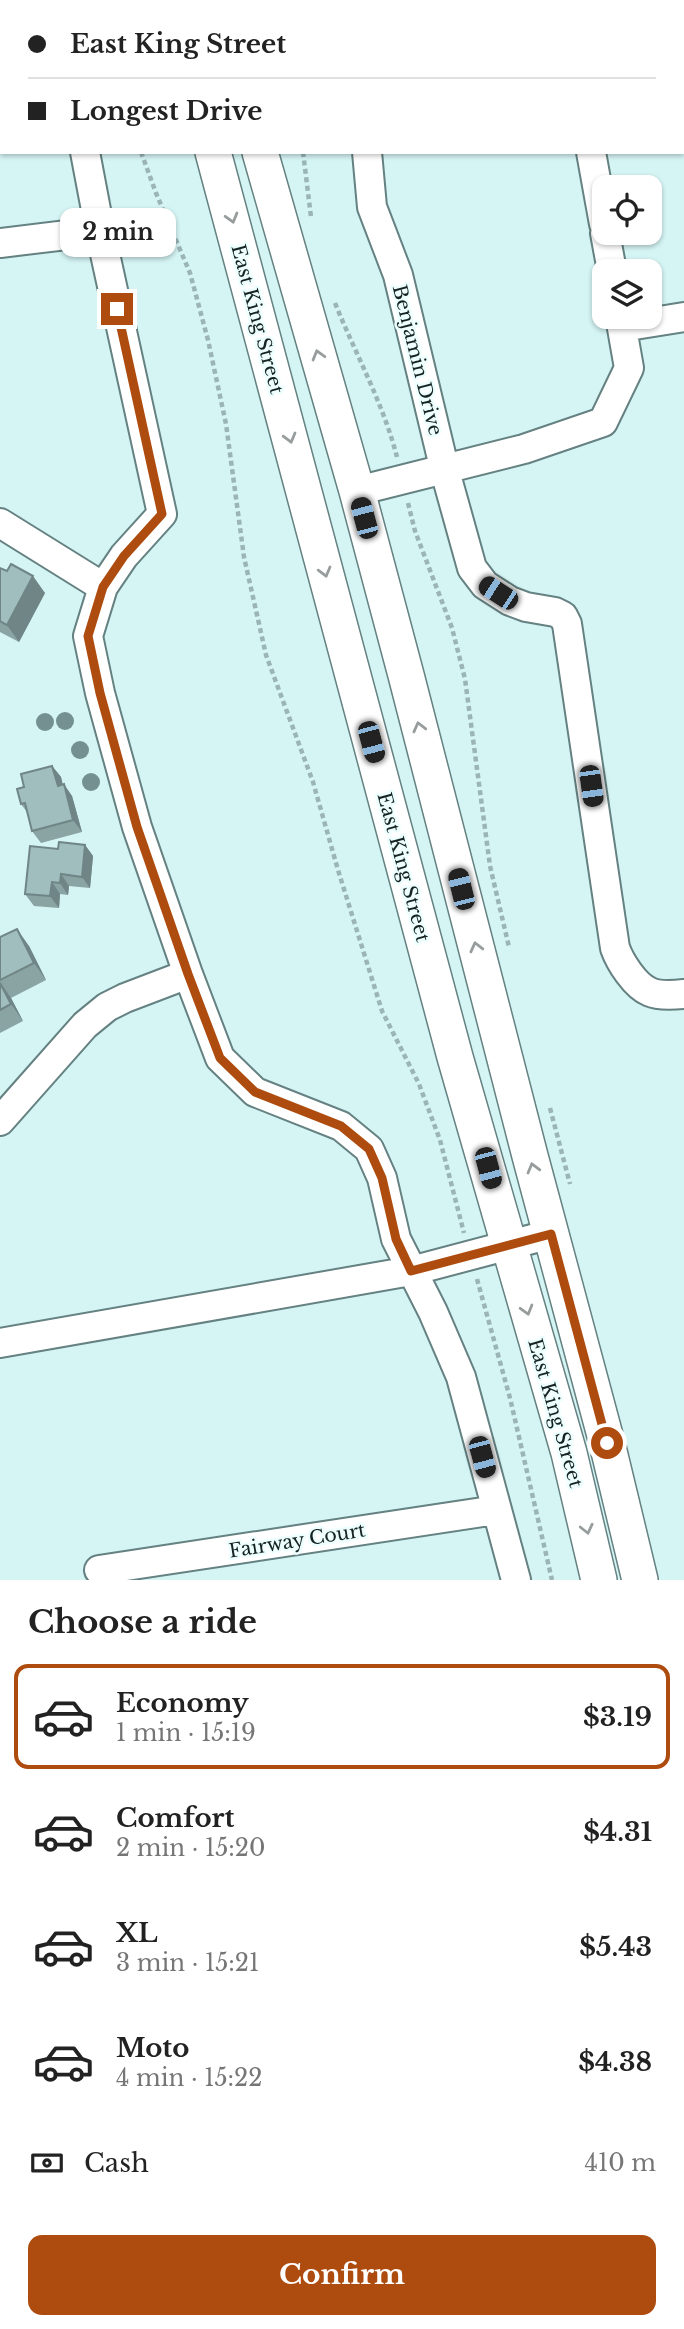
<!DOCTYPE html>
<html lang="en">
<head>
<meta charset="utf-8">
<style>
	:root { --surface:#fff; --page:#f2f2f2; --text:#222; --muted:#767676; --line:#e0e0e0; --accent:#ae4c0f }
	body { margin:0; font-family:"Libre Baskerville",serif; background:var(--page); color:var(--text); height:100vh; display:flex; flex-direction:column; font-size:26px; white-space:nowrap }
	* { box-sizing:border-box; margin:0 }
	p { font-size:23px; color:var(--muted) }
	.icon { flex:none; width:38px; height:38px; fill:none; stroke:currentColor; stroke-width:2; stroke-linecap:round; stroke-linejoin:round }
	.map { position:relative; height:1580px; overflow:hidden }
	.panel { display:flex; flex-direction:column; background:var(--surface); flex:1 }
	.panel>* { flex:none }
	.banner { position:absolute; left:0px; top:0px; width:684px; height:154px; box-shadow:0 2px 5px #0004; display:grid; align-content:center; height:154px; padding:0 28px; background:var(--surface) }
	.buttons { position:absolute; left:592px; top:175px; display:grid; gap:14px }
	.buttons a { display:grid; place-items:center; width:70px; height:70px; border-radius:14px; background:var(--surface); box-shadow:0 2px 5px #0004; font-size:35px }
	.end { position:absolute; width:32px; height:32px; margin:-16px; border:9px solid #ae4c0f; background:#fff; box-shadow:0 0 0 4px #fff }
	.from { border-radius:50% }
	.bubble { position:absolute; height:49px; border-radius:14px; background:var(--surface); box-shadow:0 2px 5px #0004; font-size:23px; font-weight:700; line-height:49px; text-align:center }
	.car { position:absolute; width:21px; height:42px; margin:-21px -10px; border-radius:9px; box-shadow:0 0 5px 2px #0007; background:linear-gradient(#222 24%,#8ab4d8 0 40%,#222 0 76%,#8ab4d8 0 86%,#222 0) }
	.banner b { display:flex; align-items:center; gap:24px; height:66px; font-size:26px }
	.banner b+b { border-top:2px solid var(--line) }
	.banner i { width:18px; height:18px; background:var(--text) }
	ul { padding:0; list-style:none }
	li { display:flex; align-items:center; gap:21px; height:105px; margin:0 14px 10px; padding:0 14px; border:4px solid transparent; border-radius:14px }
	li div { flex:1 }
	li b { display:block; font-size:26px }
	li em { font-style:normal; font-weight:700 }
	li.current { border-color:var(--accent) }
	li>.icon { width:63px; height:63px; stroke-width:1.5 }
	h2 { padding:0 28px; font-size:32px; line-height:84px }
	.pay { display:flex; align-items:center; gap:18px; height:77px; padding:0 28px; font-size:26px }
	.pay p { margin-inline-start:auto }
	.button { display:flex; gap:14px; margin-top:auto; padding:14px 28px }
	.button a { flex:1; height:80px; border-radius:14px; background:var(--accent); color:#fff; font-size:28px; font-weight:700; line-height:80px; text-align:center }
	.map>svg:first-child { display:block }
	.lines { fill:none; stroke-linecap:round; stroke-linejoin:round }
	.minor-casing { stroke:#658181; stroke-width:32 }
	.major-casing { stroke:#658181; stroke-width:38 }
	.path { stroke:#9bb4b4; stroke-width:4.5; stroke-dasharray:5 3.5; stroke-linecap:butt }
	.minor { stroke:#fff; stroke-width:28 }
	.major { stroke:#fff; stroke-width:35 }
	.tree { fill:#749090 }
	.wall { fill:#8aa3a3 }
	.shaded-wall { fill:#708585 }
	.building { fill:#a0bebe; stroke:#708585; stroke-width:2 }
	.oneway { stroke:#979c9c }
	.route { stroke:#ae4c0f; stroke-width:9 }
	.labels { text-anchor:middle; stroke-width:5; stroke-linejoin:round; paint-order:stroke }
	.street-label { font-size:19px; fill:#172323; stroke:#ecfffe }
</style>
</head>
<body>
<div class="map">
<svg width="684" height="1580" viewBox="0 0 684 1580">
	<rect width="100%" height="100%" fill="#d5f4f4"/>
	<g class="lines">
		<!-- minor casing -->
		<g class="minor-casing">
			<path id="minor" d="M57,0V2
				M336,0L337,2
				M565,0V2
				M0,65H2
				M85,152L100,231L162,514L124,556L103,587L88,636L100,693L137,827L188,974L220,1058L255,1092L341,1126L369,1149L382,1178L396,1239L433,1312L461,1377L516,1580
				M367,152L372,207L398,275L445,471L472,568L485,585L510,601L526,607L555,612L563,616L567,624L615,948C620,962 635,986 650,992C659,996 674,995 684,994
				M591,152L604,224
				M605,233L612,271
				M0,243L100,231
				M622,327L684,317
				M357,491L524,449L603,422L629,368L620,317
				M0,523L103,587
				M0,1121L85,1025L107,1007L125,998L188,974
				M0,1343L411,1271L551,1234
				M99,1570L496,1510"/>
		</g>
		<!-- major casing -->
		<g class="major-casing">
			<path id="major" d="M175,0L176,2
				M219,0L220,2
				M213,152L455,1057L569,1453L599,1580
				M260,152L357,491L406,675L530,1156L607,1443L640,1580"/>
		</g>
		<!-- path -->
		<path class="path" d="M110,0V2
			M272,0V2
			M141,152L156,193L190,273L208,340L226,424L244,557L266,655L313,782L338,870L382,1011L419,1084L440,1140L464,1233
			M303,152L311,217
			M335,303C356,355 383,403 397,457
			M408,503L415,531L452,628L465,679L490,866L509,947
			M550,1108L570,1184
			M477,1279L510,1398L552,1580"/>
		<!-- minor -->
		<use href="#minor" class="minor"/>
		<!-- major -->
		<use href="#major" class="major"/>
	</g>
	<!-- trees -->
	<g class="tree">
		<circle cx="65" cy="721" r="9"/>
		<circle cx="45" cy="722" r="9"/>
		<circle cx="80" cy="750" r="9"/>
		<circle cx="91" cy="782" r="9"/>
	</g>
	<!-- wall -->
	<path class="wall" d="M0,568L45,593L19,642L0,632Z
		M52,766L61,777L62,784L72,796L82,832L41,843L32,831L27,812L21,804L24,787Z
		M85,845L93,856L90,888L69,886L68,895L60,894L59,908L34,906L25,894L58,849Z
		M0,937L29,946L46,980L11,998L23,1021L0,1033Z"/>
	<!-- shaded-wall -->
	<path class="shaded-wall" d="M33,576L45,593L19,642L7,625Z
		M52,766L61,777L66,797L58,786Z
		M64,784L72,796L82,832L73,820Z
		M85,845L93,856L90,888L82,877Z
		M61,874L69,886L68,895L60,883Z
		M52,882L60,894L59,908L50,896Z
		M17,929L29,946L46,980L34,963Z
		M0,982L11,998L23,1021L11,1004Z"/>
	<!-- building -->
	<path class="building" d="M11,564L33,576L7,625L0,621V568L7,571Z
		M52,766L58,786L64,784L73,820L32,831L25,803L21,804L17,789L24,787L21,774Z
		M59,842L85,845L82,877L61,874L60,883L52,882L50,896L25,894L30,846L58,849Z
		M17,929L34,963L0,980V937Z
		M0,983L11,1004L0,1010Z"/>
	<!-- one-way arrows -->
	<defs><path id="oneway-chevron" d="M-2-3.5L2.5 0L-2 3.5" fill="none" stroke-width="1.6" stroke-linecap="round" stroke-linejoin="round" transform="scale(1.75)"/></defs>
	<g class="oneway">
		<use href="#oneway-chevron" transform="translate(232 218) rotate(74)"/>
		<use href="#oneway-chevron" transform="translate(318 355) rotate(-106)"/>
		<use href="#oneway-chevron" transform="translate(290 438) rotate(75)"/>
		<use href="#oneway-chevron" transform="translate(325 572) rotate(75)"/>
		<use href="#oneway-chevron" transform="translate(419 727) rotate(-104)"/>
		<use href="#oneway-chevron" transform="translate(476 947) rotate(-104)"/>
		<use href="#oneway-chevron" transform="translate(533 1168) rotate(-105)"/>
		<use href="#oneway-chevron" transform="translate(527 1310) rotate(74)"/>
		<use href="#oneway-chevron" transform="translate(587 1529) rotate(77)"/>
	</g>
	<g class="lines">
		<!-- route -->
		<path class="route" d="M117,309L162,514L124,556L103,587L88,636L100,693L137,827L188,974L220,1058L255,1092L341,1126L369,1149L382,1178L396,1239L411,1271L551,1234L607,1443"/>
	</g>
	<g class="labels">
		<!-- street labels -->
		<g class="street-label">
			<text transform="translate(258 319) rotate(75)" y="7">East King Street</text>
			<text transform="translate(418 360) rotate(76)" y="7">Benjamin Drive</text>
			<text transform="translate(404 867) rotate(75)" y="7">East King Street</text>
			<text transform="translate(556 1413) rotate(74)" y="7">East King Street</text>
			<text transform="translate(297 1540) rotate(-9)" y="7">Fairway Court</text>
		</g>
	</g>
</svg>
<div class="buttons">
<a><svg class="icon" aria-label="locate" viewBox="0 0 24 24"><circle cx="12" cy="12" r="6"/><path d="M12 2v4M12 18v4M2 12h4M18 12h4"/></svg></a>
<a><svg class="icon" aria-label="layers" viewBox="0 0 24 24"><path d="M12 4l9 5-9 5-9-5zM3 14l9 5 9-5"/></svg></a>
</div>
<i class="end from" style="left:607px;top:1443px"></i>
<i class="end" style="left:117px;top:309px"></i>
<div class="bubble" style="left:60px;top:208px;width:116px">2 min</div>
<i class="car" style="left:364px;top:518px;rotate:345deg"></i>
<i class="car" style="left:498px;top:593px;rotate:303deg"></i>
<i class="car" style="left:371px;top:742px;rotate:165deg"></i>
<i class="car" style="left:591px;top:786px;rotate:172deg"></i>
<i class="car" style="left:461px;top:889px;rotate:346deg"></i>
<i class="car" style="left:488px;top:1168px;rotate:165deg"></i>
<i class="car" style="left:482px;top:1457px;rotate:165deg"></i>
<div class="banner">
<b><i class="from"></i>East King Street</b>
<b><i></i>Longest Drive</b>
</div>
</div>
<section class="panel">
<h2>Choose a ride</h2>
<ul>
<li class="current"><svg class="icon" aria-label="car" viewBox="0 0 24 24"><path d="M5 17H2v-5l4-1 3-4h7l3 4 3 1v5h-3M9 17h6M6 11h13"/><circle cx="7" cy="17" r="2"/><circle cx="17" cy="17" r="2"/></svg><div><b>Economy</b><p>1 min · 15:19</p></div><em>$3.19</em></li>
<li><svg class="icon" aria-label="car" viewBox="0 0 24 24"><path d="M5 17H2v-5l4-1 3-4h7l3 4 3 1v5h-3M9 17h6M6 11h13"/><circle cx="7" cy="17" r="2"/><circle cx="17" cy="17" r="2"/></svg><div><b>Comfort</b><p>2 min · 15:20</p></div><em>$4.31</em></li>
<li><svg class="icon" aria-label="car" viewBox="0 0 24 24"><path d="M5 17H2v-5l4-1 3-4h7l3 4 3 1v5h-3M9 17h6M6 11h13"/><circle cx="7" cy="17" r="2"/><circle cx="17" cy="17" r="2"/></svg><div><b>XL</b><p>3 min · 15:21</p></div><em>$5.43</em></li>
<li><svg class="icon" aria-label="car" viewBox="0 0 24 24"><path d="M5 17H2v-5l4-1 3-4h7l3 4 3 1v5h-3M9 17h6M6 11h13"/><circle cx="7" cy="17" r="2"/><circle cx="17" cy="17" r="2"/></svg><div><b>Moto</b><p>4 min · 15:22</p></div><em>$4.38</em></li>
</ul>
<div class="pay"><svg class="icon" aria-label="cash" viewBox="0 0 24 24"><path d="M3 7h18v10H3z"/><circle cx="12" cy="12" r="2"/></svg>Cash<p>410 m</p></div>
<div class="button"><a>Confirm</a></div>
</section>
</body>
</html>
